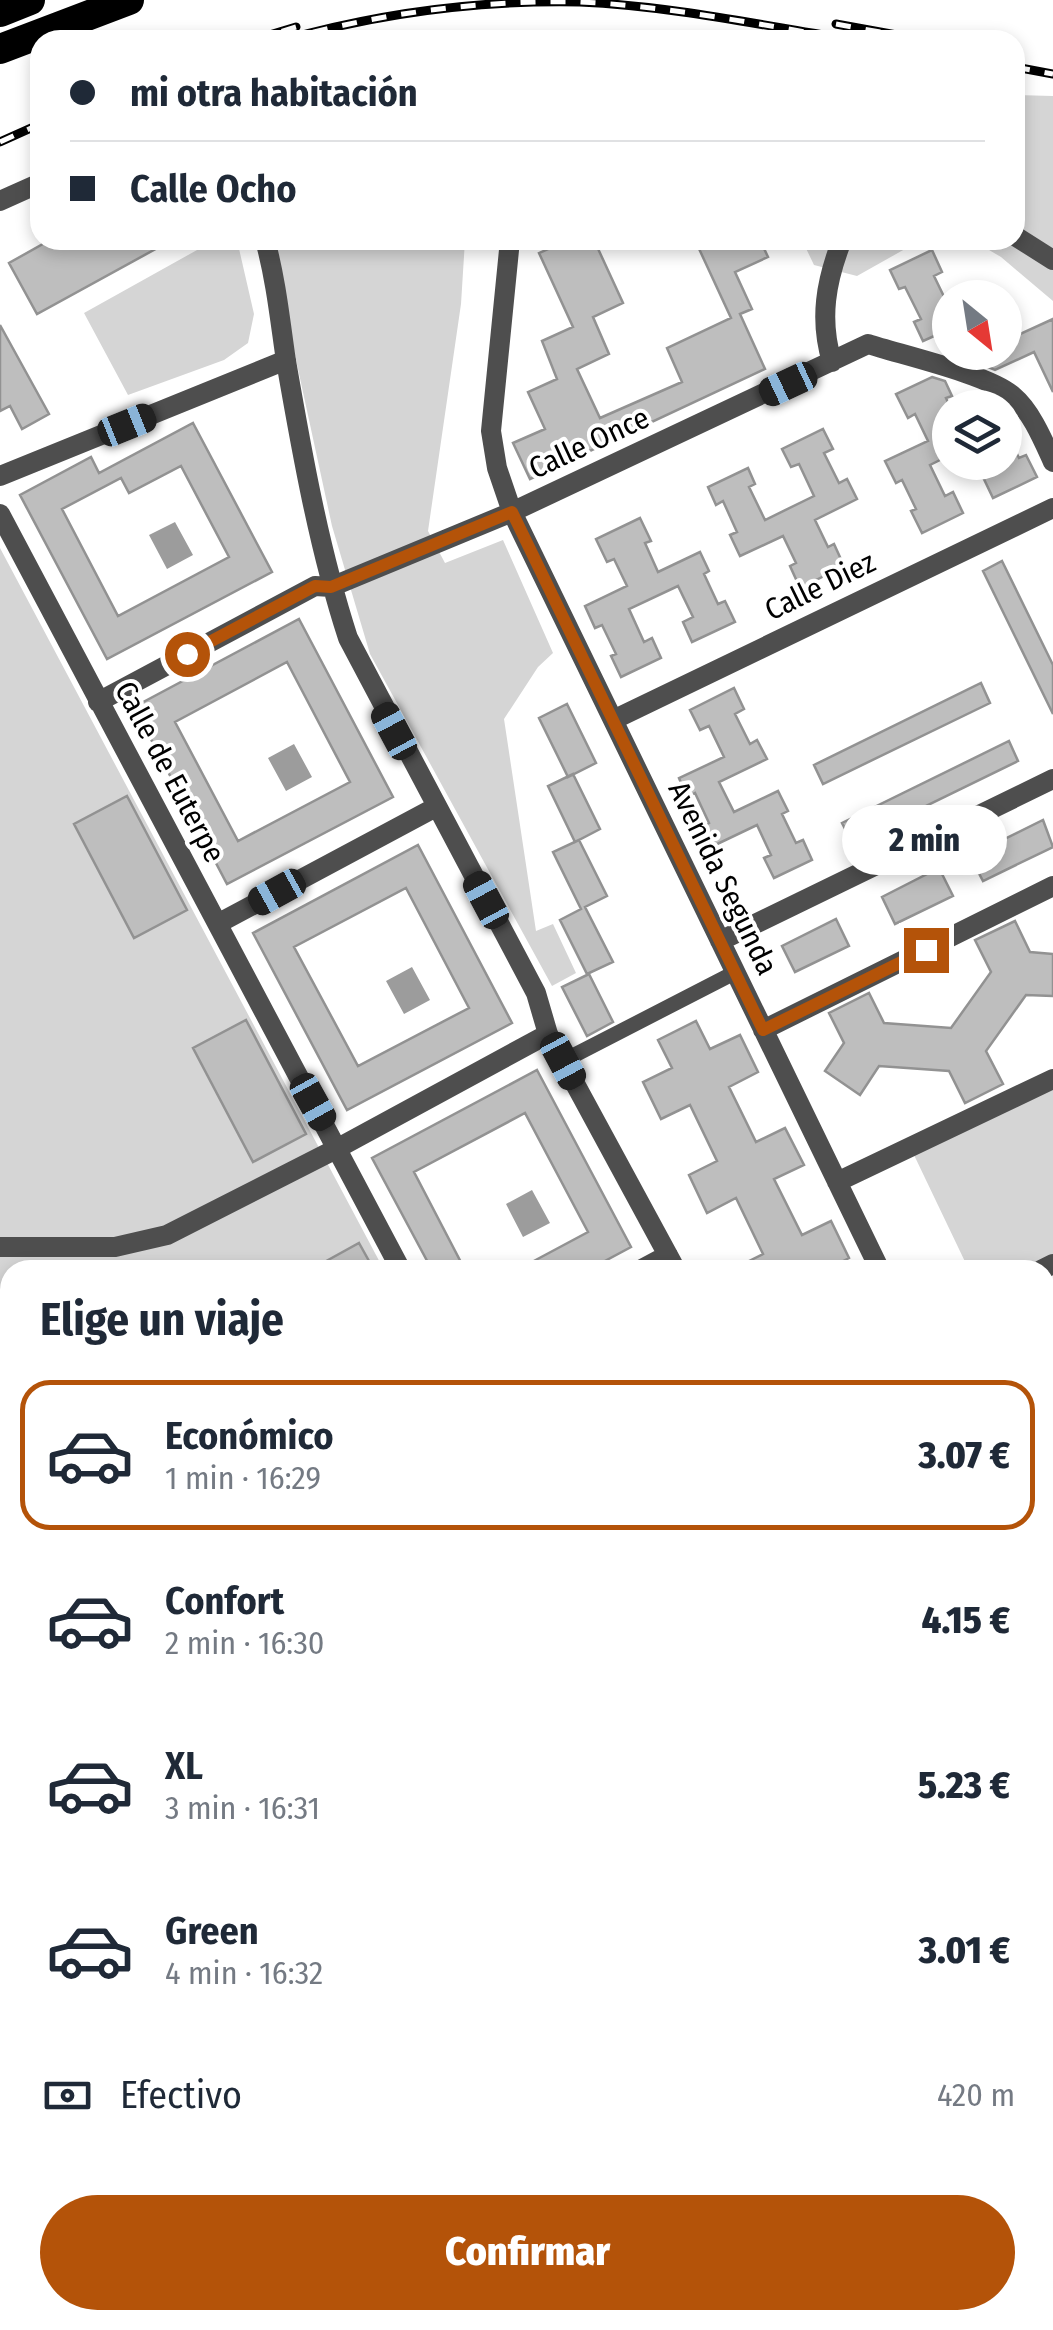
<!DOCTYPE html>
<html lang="es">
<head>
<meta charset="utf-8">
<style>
	:root { --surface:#fff; --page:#f6f6f7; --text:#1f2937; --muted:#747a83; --line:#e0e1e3; --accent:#b45309 }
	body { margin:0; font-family:"Fira Sans Condensed",sans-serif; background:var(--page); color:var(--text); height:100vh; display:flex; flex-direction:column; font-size:38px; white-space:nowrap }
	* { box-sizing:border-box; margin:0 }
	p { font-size:32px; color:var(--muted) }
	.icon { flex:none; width:55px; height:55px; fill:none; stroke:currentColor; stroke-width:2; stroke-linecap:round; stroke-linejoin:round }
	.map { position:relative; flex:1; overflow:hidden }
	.details { position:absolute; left:0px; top:1260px; width:1055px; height:1070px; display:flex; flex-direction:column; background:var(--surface); border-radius:30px 30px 0 0; box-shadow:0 5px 15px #0003 }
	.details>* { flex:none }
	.hud { position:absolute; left:30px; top:30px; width:995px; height:220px; border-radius:30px; box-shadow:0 5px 15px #0003; display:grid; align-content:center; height:220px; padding:0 40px; background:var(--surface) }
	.needle { width:65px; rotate:150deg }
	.buttons { position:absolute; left:932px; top:280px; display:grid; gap:20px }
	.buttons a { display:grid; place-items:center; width:90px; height:90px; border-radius:50%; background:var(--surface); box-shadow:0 5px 15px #0003; font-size:50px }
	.end { position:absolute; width:45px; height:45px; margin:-22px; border:12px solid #b45309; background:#fff; box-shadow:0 0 0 5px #fff }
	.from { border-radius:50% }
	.bubble { position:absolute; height:70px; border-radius:35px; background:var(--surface); box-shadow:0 5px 15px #0003; font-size:32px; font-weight:800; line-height:70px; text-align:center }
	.car { position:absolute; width:30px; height:60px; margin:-30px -15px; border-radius:12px; box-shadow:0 0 8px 2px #0007; background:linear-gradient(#222 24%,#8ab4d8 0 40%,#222 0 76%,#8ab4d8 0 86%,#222 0) }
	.hud b { display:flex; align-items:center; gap:35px; height:95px; font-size:38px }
	.hud b+b { border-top:2px solid var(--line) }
	.hud i { width:25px; height:25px; background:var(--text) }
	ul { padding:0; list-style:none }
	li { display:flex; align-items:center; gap:30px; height:150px; margin:0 20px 15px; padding:0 20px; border:5px solid transparent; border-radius:30px }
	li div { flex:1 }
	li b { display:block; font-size:38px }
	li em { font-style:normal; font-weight:800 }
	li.selected { border-color:var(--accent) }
	li>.icon { width:90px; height:90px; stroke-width:1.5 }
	h2 { padding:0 40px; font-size:45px; line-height:120px }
	.pay { display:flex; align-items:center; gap:25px; height:110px; padding:0 40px; font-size:38px }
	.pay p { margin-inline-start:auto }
	.primary-button { display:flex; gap:20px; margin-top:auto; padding:20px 40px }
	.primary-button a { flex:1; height:115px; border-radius:60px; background:var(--accent); color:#fff; font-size:40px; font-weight:800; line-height:115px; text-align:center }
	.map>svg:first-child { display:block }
	.green { fill:#d5d5d5 }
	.water { fill:#9c9c9c }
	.building { fill:#bebebe; stroke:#929292; stroke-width:2.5; fill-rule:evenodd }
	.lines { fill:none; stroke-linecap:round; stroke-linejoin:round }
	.pedestrian { stroke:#4e4e4e; stroke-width:15 }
	.minor { stroke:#4e4e4e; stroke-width:20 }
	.motorway { stroke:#000; stroke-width:30 }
	.rail-casing { stroke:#000; stroke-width:9 }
	.rail { stroke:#fff; stroke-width:5; stroke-dasharray:15; stroke-linecap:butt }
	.route { stroke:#b45309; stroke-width:12 }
	.labels { text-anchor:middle; stroke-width:8; stroke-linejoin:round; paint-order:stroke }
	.street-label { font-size:30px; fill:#000; stroke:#fff }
</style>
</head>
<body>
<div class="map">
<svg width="1053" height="2330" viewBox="0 0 1053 2330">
	<rect width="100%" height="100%" fill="#fff"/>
	<!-- green -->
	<path class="green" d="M1015,95L1053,96V301L1001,257L972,240H1015Z
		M215,240H237L254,314L248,343L224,360L128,395L84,313Z
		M267,240H465L461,304L428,531L445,563L503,540L553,653L538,667L504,719L536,931L553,924L576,973L552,986L370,654L332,526L272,249Z
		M802,240H921L857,276L814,265Z
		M0,548L384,1270H10V1579L0,1561Z
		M1053,1088V1255L1021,1270H969L914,1155Z
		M1053,2172V2330H847L857,2320H1045V2177Z"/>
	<!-- water -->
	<path class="water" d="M175,522L193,555L167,569L149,535Z
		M294,744L312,777L286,791L268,758Z
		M412,967L430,1000L404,1014L386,981Z
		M532,1190L550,1223L523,1237L506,1204Z"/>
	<!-- building -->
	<path class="building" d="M50,240H172L37,314L9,263Z
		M568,240H594L623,303L593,317L609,354L577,369L600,418L682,382L667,348L731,318L695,240H760L768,257L735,272L752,309L740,314L765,369L530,479L513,443L545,429L528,392L557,379L542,341L573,327L539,253Z
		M932,250L942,272L934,276L950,309V329L923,341L914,322L921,319L905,287L899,289L890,270Z
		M1053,319V392L1034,352L995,370L983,365L977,352H1005V341Z
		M0,325L49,414L22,429L10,406L0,411Z
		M932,377L945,381L952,396L946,398L950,407V455L930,465L945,496L953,492L963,513L922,533L911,511L916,509L902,480L896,483L885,461L928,441L915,414L908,418L896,394Z
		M193,423L272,572L107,659L20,495L91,457L99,473ZM181,466L229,557L118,616L62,509L121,478L129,493Z
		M823,429L833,449L824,453L839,483L847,479L857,499L815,520L828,547L834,544L844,566L800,588L790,566L796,563L783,536L740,556L730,535L737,532L723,501L716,505L708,487L748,468L755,484L749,487L765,520L814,496L799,464L791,467L782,449Z
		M1005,430L1019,458L1026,455L1037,477L993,498L983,477L994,472L989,462H1005Z
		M640,518L651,541L645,543L658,572L700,552L709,571L704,574L718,604L725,601L735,622L692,642L683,622L693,617L678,586L629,609L644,642L652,638L661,658L621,677L611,656L616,654L602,625L595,628L585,606L627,586L614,559L607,562L596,539Z
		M1002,561L1053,665V714L983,571Z
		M299,619L393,797L227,884L134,707ZM287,662L350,782L238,841L175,722Z
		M981,683L990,703L823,784L814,765Z
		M734,688L744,709L735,714L750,744L757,740L767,759L719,782L734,812L778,791L788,811L782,814L796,843L803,840L812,860L774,878L764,858L771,855L757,825L711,847L702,827L709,823L695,793L687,797L679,778L724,757L709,726L700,730L690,710Z
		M567,704L596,763L568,777L539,718Z
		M1009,741L1018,761L852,842L842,823Z
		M573,774L600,829L575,842L548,786Z
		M127,796L187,910L134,938L74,824Z
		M1043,820L1053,847L983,881L970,856Z
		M579,840L607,896L585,907L613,962L587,974L560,920L581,909L553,852Z
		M418,845L512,1023L347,1110L253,933ZM406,888L469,1008L358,1066L294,947Z
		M939,868L953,896L895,924L882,897Z
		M836,919L849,946L795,972L782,946Z
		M1015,921L1030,952L1053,954V996L1026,995L986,1051L1003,1084L965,1103L949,1071L879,1066L860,1095L825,1071L844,1043L829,1013L869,993L884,1023L951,1028L991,972L975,940Z
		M589,974L613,1022L587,1036L562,987Z
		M246,1020L306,1134L253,1162L193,1048Z
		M696,1021L710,1049L740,1035L758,1072L729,1087L756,1142L785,1128L804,1165L774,1179L802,1235L831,1221L849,1258L826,1270H731L763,1254L736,1198L707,1213L689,1175L717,1161L690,1105L661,1119L643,1082L672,1068L658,1040Z
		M537,1070L631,1247L588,1270H517L588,1232L525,1113L414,1172L465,1270H432L372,1158Z
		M359,1243L374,1270H310Z"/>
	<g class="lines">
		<!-- pedestrian -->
		<path class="pedestrian" d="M563,1061L734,973"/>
		<!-- minor -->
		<path class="minor" d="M0,201L40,183
			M1015,236L1053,260
			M265,240C276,280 280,320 286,361C302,453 319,549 348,638L536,993L548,1034L676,1270
			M510,240L491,431L497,468L512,512L880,1270
			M832,362C819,319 826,281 842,240
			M0,476L286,360
			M0,514L401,1270
			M98,702L315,586L331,587L512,512L868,344C902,355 990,375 1013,396C1031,411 1043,440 1053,462
			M613,720L1053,508
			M219,923L436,807
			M720,941L1053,779
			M763,1030L1053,886
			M837,1182L1053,1079
			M0,1247H115L167,1235L338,1148L548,1034
			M640,1270L668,1255
			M1041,1270L1053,1264
			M1045,1482L1053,1478
			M1045,1589L1053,1585
			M1045,1669L1053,1665
			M1045,1744L1053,1740
			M1045,1822L1053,1818
			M1045,1887L1053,1902
			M1045,1936L1053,1940
			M1045,1996L1053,1991
			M1045,2149L1053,2144
			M832,2330L840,2320"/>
		<!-- motorway -->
		<path class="motorway" d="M0,12L30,0
			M0,49L129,0
			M0,1594L10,1612
			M0,1630L10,1650
			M0,1776L10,1813
			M0,1878L10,1915
			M1045,2022L1053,2019
			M1045,2060L1053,2056
			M1045,2113L1053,2105
			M95,2320L96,2330
			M121,2320L122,2330
			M318,2320L320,2330
			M35,2330L41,2320
			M507,2330L523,2320
			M551,2330L570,2320
			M625,2330L644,2320
			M758,2330L769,2320"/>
		<!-- rail casing -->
		<g class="rail-casing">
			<path id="rail" d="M836,24L924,40
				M253,40L296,27
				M284,40C380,13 480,0 580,2C672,6 764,26 855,40
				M1015,67L1053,74
				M0,142L40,124"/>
		</g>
		<!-- rail -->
		<use href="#rail" class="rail"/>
	</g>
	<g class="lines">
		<!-- route -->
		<path class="route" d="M187,654L315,586L331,587L512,512L763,1030L926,950"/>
	</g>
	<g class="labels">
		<!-- street labels -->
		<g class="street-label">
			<text transform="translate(589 443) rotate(-25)" y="10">Calle Once</text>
			<text transform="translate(820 586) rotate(-26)" y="10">Calle Diez</text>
			<text transform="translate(170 772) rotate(62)" y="10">Calle de Euterpe</text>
			<text transform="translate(723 878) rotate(64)" y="10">Avenida Segunda</text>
		</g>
	</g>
</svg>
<div class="buttons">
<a><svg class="needle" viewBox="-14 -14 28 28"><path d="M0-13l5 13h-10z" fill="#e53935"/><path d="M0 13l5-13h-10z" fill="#747a83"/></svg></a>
<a><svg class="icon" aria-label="layers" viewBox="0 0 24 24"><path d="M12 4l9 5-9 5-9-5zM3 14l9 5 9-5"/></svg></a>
</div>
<i class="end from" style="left:187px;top:654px"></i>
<i class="end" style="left:926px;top:950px"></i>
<div class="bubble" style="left:842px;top:805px;width:165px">2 min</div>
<i class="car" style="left:788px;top:384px;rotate:245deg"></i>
<i class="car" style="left:127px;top:425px;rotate:68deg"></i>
<i class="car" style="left:394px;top:731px;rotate:332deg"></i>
<i class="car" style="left:277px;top:892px;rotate:241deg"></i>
<i class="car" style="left:486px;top:900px;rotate:332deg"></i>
<i class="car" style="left:563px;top:1061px;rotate:152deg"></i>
<i class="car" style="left:313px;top:1102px;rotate:151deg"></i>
<div class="hud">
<b><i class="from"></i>mi otra habitación</b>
<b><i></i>Calle Ocho</b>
</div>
<section class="details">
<h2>Elige un viaje</h2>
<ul>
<li class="selected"><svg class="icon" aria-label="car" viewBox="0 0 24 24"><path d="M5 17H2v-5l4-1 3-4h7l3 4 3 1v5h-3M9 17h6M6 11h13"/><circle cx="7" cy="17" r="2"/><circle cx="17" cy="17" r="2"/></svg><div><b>Económico</b><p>1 min · 16:29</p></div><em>3.07 €</em></li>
<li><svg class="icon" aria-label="car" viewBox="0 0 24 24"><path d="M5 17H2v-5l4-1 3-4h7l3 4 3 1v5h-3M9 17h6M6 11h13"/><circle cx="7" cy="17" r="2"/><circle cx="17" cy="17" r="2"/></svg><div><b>Confort</b><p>2 min · 16:30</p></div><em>4.15 €</em></li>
<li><svg class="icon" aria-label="car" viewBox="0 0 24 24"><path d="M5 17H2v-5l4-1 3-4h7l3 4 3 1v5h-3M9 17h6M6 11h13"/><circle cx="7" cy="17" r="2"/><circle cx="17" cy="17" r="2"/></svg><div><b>XL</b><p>3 min · 16:31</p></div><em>5.23 €</em></li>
<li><svg class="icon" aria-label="car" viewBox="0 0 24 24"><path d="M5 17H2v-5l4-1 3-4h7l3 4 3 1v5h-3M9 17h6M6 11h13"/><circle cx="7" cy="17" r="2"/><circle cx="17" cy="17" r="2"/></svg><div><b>Green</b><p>4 min · 16:32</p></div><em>3.01 €</em></li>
</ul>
<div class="pay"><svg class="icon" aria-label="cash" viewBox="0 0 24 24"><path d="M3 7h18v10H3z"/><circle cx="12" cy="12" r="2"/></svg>Efectivo<p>420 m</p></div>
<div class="primary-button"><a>Confirmar</a></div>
</section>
</div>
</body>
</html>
